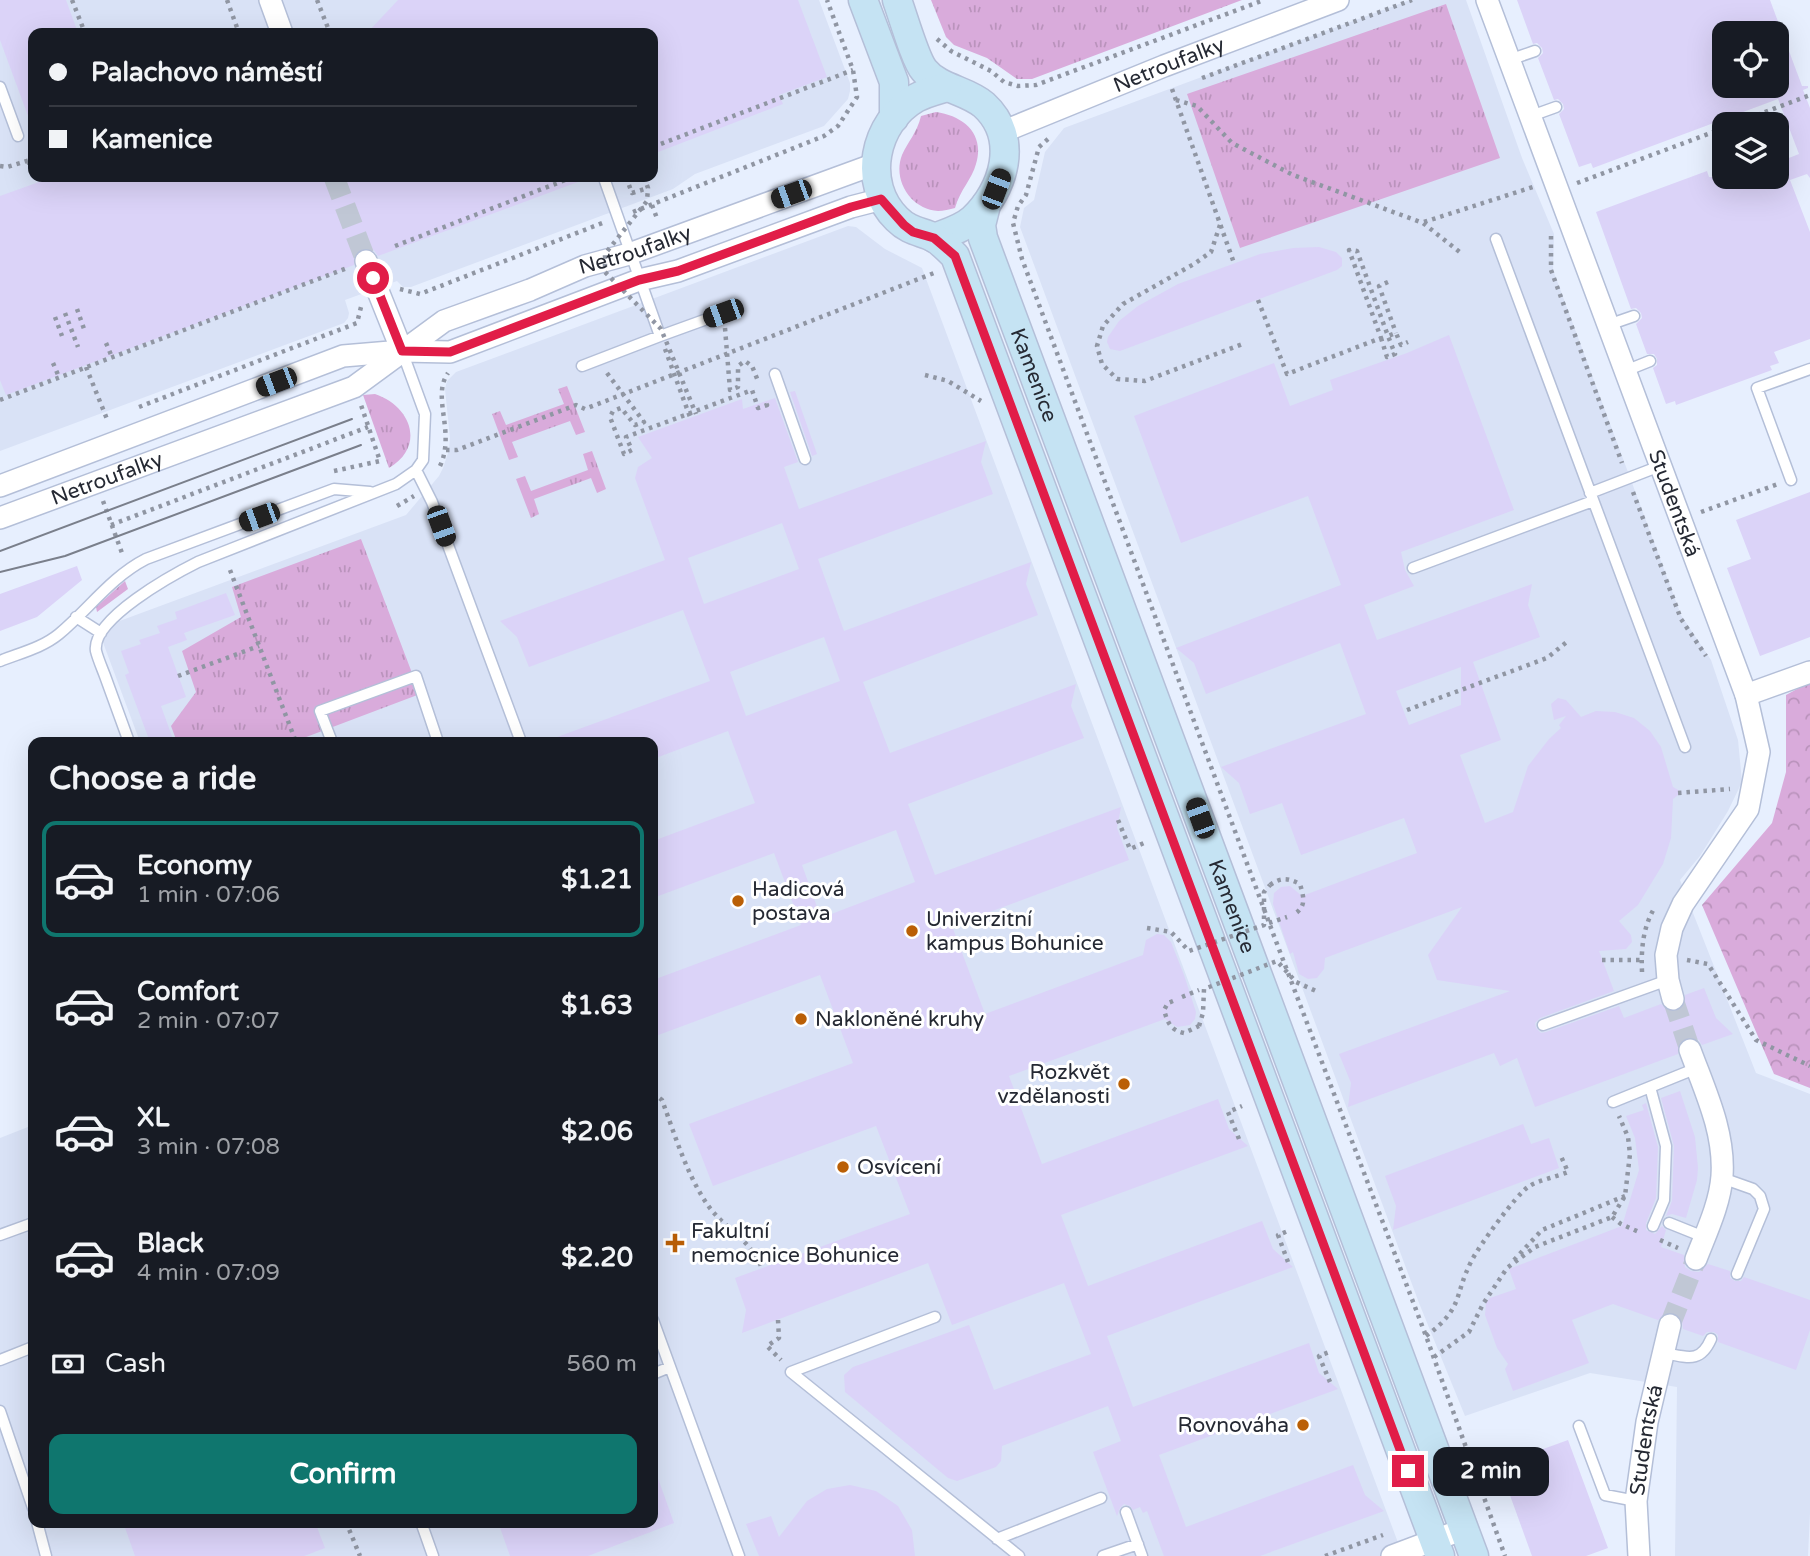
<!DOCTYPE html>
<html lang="en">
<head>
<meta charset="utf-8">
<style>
	:root { --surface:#171b24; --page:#20242c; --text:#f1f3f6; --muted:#9ea1a6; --line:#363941; --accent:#0f766e }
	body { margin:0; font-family:"Varela Round",sans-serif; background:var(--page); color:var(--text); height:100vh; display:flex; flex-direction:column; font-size:26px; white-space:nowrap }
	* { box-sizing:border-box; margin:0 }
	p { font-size:23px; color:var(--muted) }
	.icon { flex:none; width:38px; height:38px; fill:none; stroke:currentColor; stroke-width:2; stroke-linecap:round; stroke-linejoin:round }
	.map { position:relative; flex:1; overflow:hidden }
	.panel { position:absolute; left:28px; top:737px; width:630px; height:791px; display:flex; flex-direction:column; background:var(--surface); border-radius:14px; box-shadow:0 7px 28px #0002 }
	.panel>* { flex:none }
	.banner { position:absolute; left:28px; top:28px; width:630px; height:154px; border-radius:14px; box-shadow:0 7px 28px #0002; display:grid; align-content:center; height:154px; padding:0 21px; background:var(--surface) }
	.buttons { position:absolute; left:1712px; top:21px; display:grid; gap:14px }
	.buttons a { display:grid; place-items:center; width:77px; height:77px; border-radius:14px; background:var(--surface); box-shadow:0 7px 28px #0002; font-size:35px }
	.end { position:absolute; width:32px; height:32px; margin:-16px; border:9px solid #e11d48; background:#fff; box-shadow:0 0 0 4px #fff }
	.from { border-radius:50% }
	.bubble { position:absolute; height:49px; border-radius:14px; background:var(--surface); box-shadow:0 7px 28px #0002; font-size:23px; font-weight:800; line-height:49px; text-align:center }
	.car { position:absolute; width:21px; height:42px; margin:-21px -10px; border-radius:9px; box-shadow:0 0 5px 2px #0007; background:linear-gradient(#222 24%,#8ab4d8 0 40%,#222 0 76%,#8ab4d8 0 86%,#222 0) }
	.banner b { display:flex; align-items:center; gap:24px; height:66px; font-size:26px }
	.banner b+b { border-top:2px solid var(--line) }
	.banner i { width:18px; height:18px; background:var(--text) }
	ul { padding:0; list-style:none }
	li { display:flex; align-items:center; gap:21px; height:116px; margin:0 14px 10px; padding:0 7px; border:4px solid transparent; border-radius:14px }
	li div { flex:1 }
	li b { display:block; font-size:26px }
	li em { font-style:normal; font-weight:800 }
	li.selected { border-color:var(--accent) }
	li>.icon { width:63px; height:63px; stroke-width:1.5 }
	h2 { padding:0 21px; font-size:32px; line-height:84px }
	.pay { display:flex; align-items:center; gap:18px; height:77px; padding:0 21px; font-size:26px }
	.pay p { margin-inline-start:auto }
	.cta { display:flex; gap:14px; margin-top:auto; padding:14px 21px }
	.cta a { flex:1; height:80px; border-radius:14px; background:var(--accent); color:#fff; font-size:28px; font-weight:800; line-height:80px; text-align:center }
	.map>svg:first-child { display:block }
	.built { fill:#d9e2f6; fill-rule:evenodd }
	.grass { fill:url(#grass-tufts) }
	.forest { fill:url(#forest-crowns) }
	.building { fill:#dbd3f8; fill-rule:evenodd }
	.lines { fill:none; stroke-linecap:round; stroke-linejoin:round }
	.street-tunnel { stroke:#c0c7d5; stroke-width:21; stroke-dasharray:21 10; stroke-linecap:butt }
	.lane-casing { stroke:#b4bfd8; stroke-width:13 }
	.street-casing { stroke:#b4bfd8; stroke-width:24 }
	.secondary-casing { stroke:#b4bfd8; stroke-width:31 }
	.path { stroke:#9096a3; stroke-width:4.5; stroke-dasharray:3.5 5; stroke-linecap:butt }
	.lane { stroke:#fff; stroke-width:10 }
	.street { stroke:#fff; stroke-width:21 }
	.secondary { stroke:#c5e3f3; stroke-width:28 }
	.tram { stroke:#7a7f8b; stroke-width:2 }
	.path-bridge { stroke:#9096a3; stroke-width:4.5; stroke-dasharray:3.5 5; stroke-linecap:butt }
	.route { stroke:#e11d48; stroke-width:9 }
	.poi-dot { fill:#ba5f06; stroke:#fff; stroke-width:2.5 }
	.labels { text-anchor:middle; stroke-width:6; stroke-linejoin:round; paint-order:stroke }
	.street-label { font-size:21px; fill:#252933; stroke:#fff }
	.poi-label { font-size:21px; fill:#252933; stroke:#fff; text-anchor:start }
</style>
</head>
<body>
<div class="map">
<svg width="1810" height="1556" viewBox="0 0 1810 1556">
	<defs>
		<pattern id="grass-tufts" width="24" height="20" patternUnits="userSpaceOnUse" patternTransform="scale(1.75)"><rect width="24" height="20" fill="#d9abdb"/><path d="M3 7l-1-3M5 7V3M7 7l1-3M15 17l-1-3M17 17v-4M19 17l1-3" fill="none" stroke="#ba93bc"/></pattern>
		<pattern id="forest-crowns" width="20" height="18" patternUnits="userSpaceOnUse" patternTransform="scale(1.75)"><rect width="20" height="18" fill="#d9abdb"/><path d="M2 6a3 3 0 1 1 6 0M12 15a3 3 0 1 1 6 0" fill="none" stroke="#ba93bc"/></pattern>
	</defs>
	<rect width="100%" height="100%" fill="#e7effe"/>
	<!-- built -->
	<path class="built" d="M0,0H819L850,83V91L848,99L824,126L695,174L673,189L411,287H403L397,281L345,300L349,313L348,318L344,323L0,451ZM33,33H653V177H33Z
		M1410,0H1466L1522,158L1554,234L1553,270L1681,615L1711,660L1738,740L1742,782L1728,811L1700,856L1680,880L1756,1073L1810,1094V1513L1808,1556H1675L1677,1387L1590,1373L1465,1416L1419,1303L1020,227L1024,208L1034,200L1045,152L1064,128Z
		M848,226L856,227L885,249L922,268L1403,1556H0V1138L33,1125V1522H653V742H140L98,629L406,515L439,476L443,468L449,450L450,438L445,389L447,381L456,372Z"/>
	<!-- grass -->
	<path class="grass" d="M931,0H1242L1032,79H1017L987,58L954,45L946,37Z
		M1446,4L1500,158L1240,248L1187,94Z
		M936,112C964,116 985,134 976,164C972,179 960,190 955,208C950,209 943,211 938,211C912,210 892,181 902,155C908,141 917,133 921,116Z
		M567,386L585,432L576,435L570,421L512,442L518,457L509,460L492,414L500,411L506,425L564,404L558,389Z
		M375,394C411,406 426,446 389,468L363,395Z
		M592,451L606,489L597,493L591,478L534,499L539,514L531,518L516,479L525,476L531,491L588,470L583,454Z
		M361,539L420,694L293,742H177L171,726L196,692L182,651L241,617L232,587Z
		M125,581L128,589L97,612L96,607Z"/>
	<!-- forest -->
	<path class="forest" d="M1810,682V1088L1774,1074L1702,905L1772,823L1786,772V695Z"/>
	<!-- building -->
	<path class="building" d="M0,0H66L78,33H33V124H31L0,40Z
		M398,0H798L827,77L779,95L783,104L653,154V33H367Z
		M1517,0H1770L1802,86H1808V88L1803,90L1810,108V178L1807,174L1790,180L1810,232V339L1774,352L1779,363L1770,366L1772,370L1676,405L1675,401L1666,404L1653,368L1657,365V359L1654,354H1647L1636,324L1642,318L1641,313L1636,308L1631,309L1596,212L1707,171L1709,177H1776V163L1799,154L1778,99L1593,168L1591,163L1579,167L1559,114L1564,109L1563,104L1558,99L1554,100L1538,58L1543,53L1542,48L1537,43L1533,44ZM1724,33H1776V86H1724Z
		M53,177H586V179L378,256L374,250L362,249L355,253L354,265L6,395L0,380V196Z
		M1319,247L1336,252L1342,258V266L1337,270L1120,351L1110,349L1107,342L1108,337L1119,321L1138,306L1178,284L1260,254L1293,248Z
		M1449,335L1514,510L1401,552L1405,570L1414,586L1364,605L1377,640L1532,584L1528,605L1540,637L1473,662L1501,740L1460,755L1485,823L1513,812L1528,766L1549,739L1561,728L1559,725L1566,716L1554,720L1551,704L1558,698L1566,700L1581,717L1596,711L1615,712L1634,718L1650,731L1661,747L1673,787L1682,792L1673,799L1671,838L1663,864L1638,905L1619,921L1631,935L1632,942L1626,949L1599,951L1614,991L1540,1018L1535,1023L1536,1028L1541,1033L1546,1032L1619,1006L1624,1018L1661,1004L1669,1011L1676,1012L1682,1009L1685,1003V995L1704,988L1716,1018L1733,1034L1702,1045L1698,1039L1686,1038L1679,1042L1678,1054L1535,1107L1517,1058L1500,1066L1494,1053L1348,1107L1351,1083L1339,1054L1510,991L1437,980L1428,955L1462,907L1325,958L1324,969L1317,978L1308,979L1299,974L1293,952L1290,954L1273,904L1274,893L1281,887L1290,886L1302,896L1417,853L1404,818L1301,855L1282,803L1250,814L1239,783L1221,767L1366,714L1340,643L1206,694L1194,663L1176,648L1341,585L1308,496L1181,543L1134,416L1274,363L1290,406L1333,390L1330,380L1407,353ZM1461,667V705L1409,725L1396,691Z
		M795,391L817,454L812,456L790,392Z
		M775,398L798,462L784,467L799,509L986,441L981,462L993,494L818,559L844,631L1031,562L1026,584L1038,615L863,682L890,753L1076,684L1071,706L1084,738L908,804L935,875L1121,807L1117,828L1129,860L952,926L985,1014L1143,955L1146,940L1157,934L1164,935L1171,942L1184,975L1196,1012L1195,1019L1190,1025L1177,1027L1165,1019L1009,1076L1042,1164L1218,1099L1229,1129L1248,1146L1061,1215L1088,1286L1262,1221L1273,1249L1293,1267L1107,1336L1133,1407L1309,1343L1319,1373L1338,1389L1159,1455L1186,1527L1353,1465L1365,1495L1384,1511L1260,1556H1164L1147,1511L1143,1513L1140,1507L1133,1510L1130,1506L1124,1504L1120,1508L1117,1516L1093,1452L1121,1441L1108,1406L1002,1446L1001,1461L996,1467L957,1481L948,1478L845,1392L844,1375L853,1367L969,1325L994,1390L1091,1354L1064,1283L952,1325L928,1263L742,1333L746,1310L735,1278L910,1214L876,1126L713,1186L689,1124L853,1063L820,975L653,1037V980L801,925L774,853L653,898V841L755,803L728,731L653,759V742H550L549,740L710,681L683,610L529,667L517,637L500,621L665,560L635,478L638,467L652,458L638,437L742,399L743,409ZM782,523L799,569L704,604L688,558ZM824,637L840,681L746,716L730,672ZM896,830L915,882L821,918L802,865Z
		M1810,492V637L1760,656L1727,568L1751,559L1736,520Z
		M77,566L82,580L37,617L0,631V594Z
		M226,593L235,615L184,633L187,640L168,647L186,697L161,706L174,742H150L125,675L129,673L121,651L141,644L139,640L160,633L157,626L177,619L175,612Z
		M1680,1091L1695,1137L1698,1168L1697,1180L1686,1218L1672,1214L1666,1216L1672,1201L1674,1146L1661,1098Z
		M1646,1103L1658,1147L1656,1198L1646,1223V1230L1655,1234L1662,1226L1666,1230L1661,1247L1684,1255L1685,1267L1691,1271L1699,1272L1708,1264L1730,1271V1278L1735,1281H1741L1744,1277L1810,1300V1330L1796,1370L1718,1342V1335L1714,1332H1707L1703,1336L1683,1329L1682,1321L1674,1312L1666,1313L1658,1320L1613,1304L1572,1320L1589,1363L1513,1391L1505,1369L1508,1364L1497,1348L1485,1315L1486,1303L1490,1298L1516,1289L1509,1269L1622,1226L1639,1170L1635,1138L1626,1116L1644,1110L1642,1105Z
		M1523,1124L1531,1144L1549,1138L1559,1168L1393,1230L1396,1206L1385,1176Z
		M1568,1440L1608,1548L1586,1556H1532L1499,1465Z
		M655,1470L674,1523L588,1556H510L498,1522H653V1471Z
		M850,1485L876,1491L898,1506L912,1530L915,1556H759L746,1524L771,1516L779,1537L807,1501L827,1489Z
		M123,1522H315L325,1548L304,1556H135Z"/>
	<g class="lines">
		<!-- street-tunnel -->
		<path class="street-tunnel" d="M334,177L366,261
			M1673,999L1690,1050
			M1670,1325L1696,1259"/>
		<!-- lane casing -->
		<g class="lane-casing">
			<path id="lane" d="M1509,60L1535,51
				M0,87L18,136
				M1531,116L1556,107
				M1496,239L1685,747
				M1608,325L1634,316
				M660,336L729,311
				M582,366L660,336L605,181
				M1625,371L1650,361
				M775,374L805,459
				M416,470L432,502L521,742
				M1791,480L1757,388L1810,369
				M1590,493L1660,466
				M1413,568L1593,501
				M76,617L101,633
				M0,661C20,653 42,648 59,634C89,609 111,577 146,559L334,489L370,492
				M129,742C121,720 113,698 105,676C102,668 98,659 96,651C91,619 174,574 198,562L396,484L416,470L423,460L425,414L402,351
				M332,742L320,711L416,676L438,742
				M1543,1025L1668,980
				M1613,1102L1650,1087
				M1722,1178L1753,1189L1760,1196L1764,1209L1737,1274
				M1669,1223L1704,1237
				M1653,1226L1664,1200L1666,1146L1650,1087L1697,1068
				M0,1235L33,1223
				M935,1317L791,1372L1019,1556
				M653,1320L739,1556
				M1664,1353C1687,1357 1700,1364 1711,1339
				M0,1360L33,1347
				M653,1374L670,1367
				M0,1411L33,1508
				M1579,1426L1605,1495L1636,1501
				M1126,1512L1142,1556
				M37,1522L46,1556
				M421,1522L433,1556
				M997,1539L1101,1498
				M1103,1556L1138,1544"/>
		</g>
		<!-- street casing -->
		<g class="street-casing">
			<g id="street">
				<path d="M270,0L282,33"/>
				<path id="s1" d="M1487,0L1746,695L1759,752L1748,809L1683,904L1672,928L1666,955L1668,980L1673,999"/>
				<path id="s2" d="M1002,132L1164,66L1338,0"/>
				<path d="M366,261L402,351"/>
				<path d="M0,486L343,356L402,351L450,352L639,280L678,271L851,207L882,199"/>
				<path id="s3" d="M0,518L354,387L444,321L530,290L585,266L629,254L875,164"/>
				<path d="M1746,695L1810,672"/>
				<path d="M1690,1050C1705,1091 1725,1132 1722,1176C1720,1204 1706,1233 1696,1259"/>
				<path d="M1392,1556L1464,1529"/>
				<path id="s4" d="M1639,1556L1636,1501L1647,1422L1670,1325"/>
			</g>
		</g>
		<!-- secondary casing -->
		<g class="secondary-casing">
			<g id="secondary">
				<path d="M863,0L894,82V118"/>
				<path d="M897,0C903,16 915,59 924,70C939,89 967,90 984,105C1020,138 1004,190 973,219C962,229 947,233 934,238"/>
				<path d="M947,87C937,90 925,93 916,98C874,122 861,184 897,219C910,232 921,231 935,238C942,243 949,250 955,256L1440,1556"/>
				<path id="s5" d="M986,205L981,225L983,238L1474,1556"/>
			</g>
		</g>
		<!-- path -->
		<path class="path" d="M72,0L85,33
			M227,0L239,33
			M317,0L330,33
			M937,39L951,51L991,71L1004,82L1018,86L1036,85L1264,0
			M1202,78L1412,0
			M1172,89L1234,263
			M1176,100L1197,106L1232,143L1293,175L1423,223L1461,253
			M1733,124L1810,95
			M1048,139L1039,147L1026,195L1018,206L1013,223L1022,259L1274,936L1426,1336L1505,1556
			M653,147L853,70
			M28,161L33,174
			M0,166L7,167L33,159
			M626,177L632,193L648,188
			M1577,183L1724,128
			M652,205L658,221
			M633,212L824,136L838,126L857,97L853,70L827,0
			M1424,222L1536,186
			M1220,225L1211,252L1194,264L1123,304L1103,326L1097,346L1102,364L1117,379L1145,381L1245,343
			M1551,236V270L1622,463
			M395,246L573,177
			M1388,282L1379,286L1396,333
			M400,289L420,294L605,222
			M1258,300L1287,374L1381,338L1349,250L1357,251L1388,336L1396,333L1401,345L1408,342
			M77,309L84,329
			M65,313L78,347
			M55,317L62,336
			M725,328L730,390L738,387V366L745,361L752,366L758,381
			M1381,338L1387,357L1395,354L1388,336
			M106,343L112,357
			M665,349L690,417
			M53,363L59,377
			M86,367L107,419
			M607,373L644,422L635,425L621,408L613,411L610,417L624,454L632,450L626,437L752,390L758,408L767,405L765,402
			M925,375L948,381L981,401
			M0,400L347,268
			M139,407L357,323L361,307
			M446,450H457L576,405L585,409L934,273
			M440,466C456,432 431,397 448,373
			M334,471L380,461L361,405
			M1633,492L1681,619L1706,656
			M103,501L122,553L124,552
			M397,506L414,496
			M1701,512L1778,484
			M111,525L368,427
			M230,570L296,742
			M178,676L259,646
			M1407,710L1547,658L1568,641
			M1678,793L1730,789
			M1118,820L1130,849L1144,843
			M1270,885C1281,877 1288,878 1300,884C1303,895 1307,905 1296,913
			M1269,923L1287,917
			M1602,960H1641
			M1687,960L1708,964L1756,1040L1810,1066
			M1642,972C1641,948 1643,927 1655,907
			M1182,997L1199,990
			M1173,1001L1168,1003L1164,1010C1168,1024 1171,1030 1184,1033L1199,1026
			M653,1093L662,1100C675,1135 686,1173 707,1204C723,1228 752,1240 762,1269
			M1239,1139L1228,1112L1242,1106
			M1612,1217L1621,1224L1639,1232
			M1660,1240L1678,1248
			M1514,1260L1542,1230L1625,1196
			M1288,1262L1278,1235L1288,1231
			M778,1320L779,1338L767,1346L781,1360
			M1426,1336C1465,1307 1453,1296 1472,1260C1479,1246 1516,1195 1528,1187C1538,1180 1556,1177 1568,1172L1560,1154
			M1434,1357L1469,1332L1483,1304L1507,1268L1535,1247L1612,1217L1625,1196L1630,1154L1628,1137L1619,1116
			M1330,1382L1319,1356L1332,1351
			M346,1522L360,1556
			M1325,1556L1383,1535"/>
		<!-- lane -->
		<use href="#lane" class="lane"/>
		<!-- street -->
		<use href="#street" class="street"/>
		<!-- secondary -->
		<use href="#secondary" class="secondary"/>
		<!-- tram -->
		<path class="tram" d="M0,551L352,419
			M0,572L65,556L361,445"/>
		<!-- path-bridge -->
		<path class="path-bridge" d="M644,177L648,188L647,201L605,254V272L661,329L696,414
			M1147,928L1171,932L1189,951L1264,925V892L1270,885
			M1199,1026L1203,1013L1204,989L1277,961L1296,982L1316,991"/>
	</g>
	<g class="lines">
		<!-- route -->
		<path class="route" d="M373,278L402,351L450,352L639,280L678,271L851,207L881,199L904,225L913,232L934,238L955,256L1408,1471"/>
	</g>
	<!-- markers -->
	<g class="poi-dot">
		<circle cx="738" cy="901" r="7"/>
		<circle cx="912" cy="931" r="7"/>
		<circle cx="801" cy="1019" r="7"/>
		<circle cx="1124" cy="1084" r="7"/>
		<circle cx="843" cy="1167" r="7"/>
		<path d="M671.5 1232.5h7v7h7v7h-7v7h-7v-7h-7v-7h7z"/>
		<circle cx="1303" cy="1425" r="7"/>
	</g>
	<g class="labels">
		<!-- street labels -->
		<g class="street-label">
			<text dy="7" stroke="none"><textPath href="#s2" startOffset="180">Netroufalky</textPath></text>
			<text dy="7" stroke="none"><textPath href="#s3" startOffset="693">Netroufalky</textPath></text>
			<text dy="7" stroke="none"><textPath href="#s5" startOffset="180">Kamenice</textPath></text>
			<text dy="7" stroke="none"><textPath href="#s3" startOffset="114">Netroufalky</textPath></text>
			<text dy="7" stroke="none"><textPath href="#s1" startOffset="537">Studentská</textPath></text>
			<text dy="7" stroke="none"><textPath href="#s5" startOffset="747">Kamenice</textPath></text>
			<text dy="7" stroke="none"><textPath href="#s4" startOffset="117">Studentská</textPath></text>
		</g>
		<!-- poi labels -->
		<g class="poi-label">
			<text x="752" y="896">Hadicová<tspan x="752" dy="24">postava</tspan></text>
			<text x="926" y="926">Univerzitní<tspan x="926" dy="24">kampus Bohunice</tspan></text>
			<text x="815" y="1026">Nakloněné kruhy</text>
			<text x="1110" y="1079" text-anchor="end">Rozkvět<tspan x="1110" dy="24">vzdělanosti</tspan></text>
			<text x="857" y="1174">Osvícení</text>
			<text x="691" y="1238">Fakultní<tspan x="691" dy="24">nemocnice Bohunice</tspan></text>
			<text x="1289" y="1432" text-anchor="end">Rovnováha</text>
		</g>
	</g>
</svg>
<div class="buttons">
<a><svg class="icon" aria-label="locate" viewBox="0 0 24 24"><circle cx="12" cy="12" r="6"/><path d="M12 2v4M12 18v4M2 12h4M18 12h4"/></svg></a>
<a><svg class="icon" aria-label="layers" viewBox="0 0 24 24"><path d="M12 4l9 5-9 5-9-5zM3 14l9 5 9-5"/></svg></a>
</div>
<i class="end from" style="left:373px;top:278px"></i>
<i class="end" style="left:1408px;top:1471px"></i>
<div class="bubble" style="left:1433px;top:1447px;width:116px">2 min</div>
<i class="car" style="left:996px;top:189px;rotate:21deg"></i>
<i class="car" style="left:791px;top:194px;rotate:250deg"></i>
<i class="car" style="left:723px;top:313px;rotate:250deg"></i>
<i class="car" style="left:276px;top:382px;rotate:249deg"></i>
<i class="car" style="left:259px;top:517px;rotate:250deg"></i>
<i class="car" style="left:441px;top:526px;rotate:160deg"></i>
<i class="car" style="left:1200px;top:818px;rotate:340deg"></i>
<div class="banner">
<b><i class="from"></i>Palachovo náměstí</b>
<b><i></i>Kamenice</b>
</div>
<section class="panel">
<h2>Choose a ride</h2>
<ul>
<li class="selected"><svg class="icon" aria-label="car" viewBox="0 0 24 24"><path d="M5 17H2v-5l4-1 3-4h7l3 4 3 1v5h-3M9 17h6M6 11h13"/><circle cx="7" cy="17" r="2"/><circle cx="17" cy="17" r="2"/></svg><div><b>Economy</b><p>1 min · 07:06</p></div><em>$1.21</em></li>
<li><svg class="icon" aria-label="car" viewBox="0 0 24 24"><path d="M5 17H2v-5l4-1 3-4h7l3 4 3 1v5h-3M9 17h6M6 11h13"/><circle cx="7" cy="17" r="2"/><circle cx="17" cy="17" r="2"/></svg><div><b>Comfort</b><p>2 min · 07:07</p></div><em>$1.63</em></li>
<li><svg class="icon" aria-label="car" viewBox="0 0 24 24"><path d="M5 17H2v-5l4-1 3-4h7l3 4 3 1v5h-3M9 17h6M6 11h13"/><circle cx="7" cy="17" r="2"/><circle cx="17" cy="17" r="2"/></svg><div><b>XL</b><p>3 min · 07:08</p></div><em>$2.06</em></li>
<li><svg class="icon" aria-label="car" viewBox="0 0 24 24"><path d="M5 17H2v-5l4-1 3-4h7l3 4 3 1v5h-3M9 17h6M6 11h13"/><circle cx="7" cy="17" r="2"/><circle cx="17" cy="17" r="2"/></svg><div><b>Black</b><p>4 min · 07:09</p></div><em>$2.20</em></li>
</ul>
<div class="pay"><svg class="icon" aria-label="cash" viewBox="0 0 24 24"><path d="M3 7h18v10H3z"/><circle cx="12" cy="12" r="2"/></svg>Cash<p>560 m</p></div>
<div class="cta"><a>Confirm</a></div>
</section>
</div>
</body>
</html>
